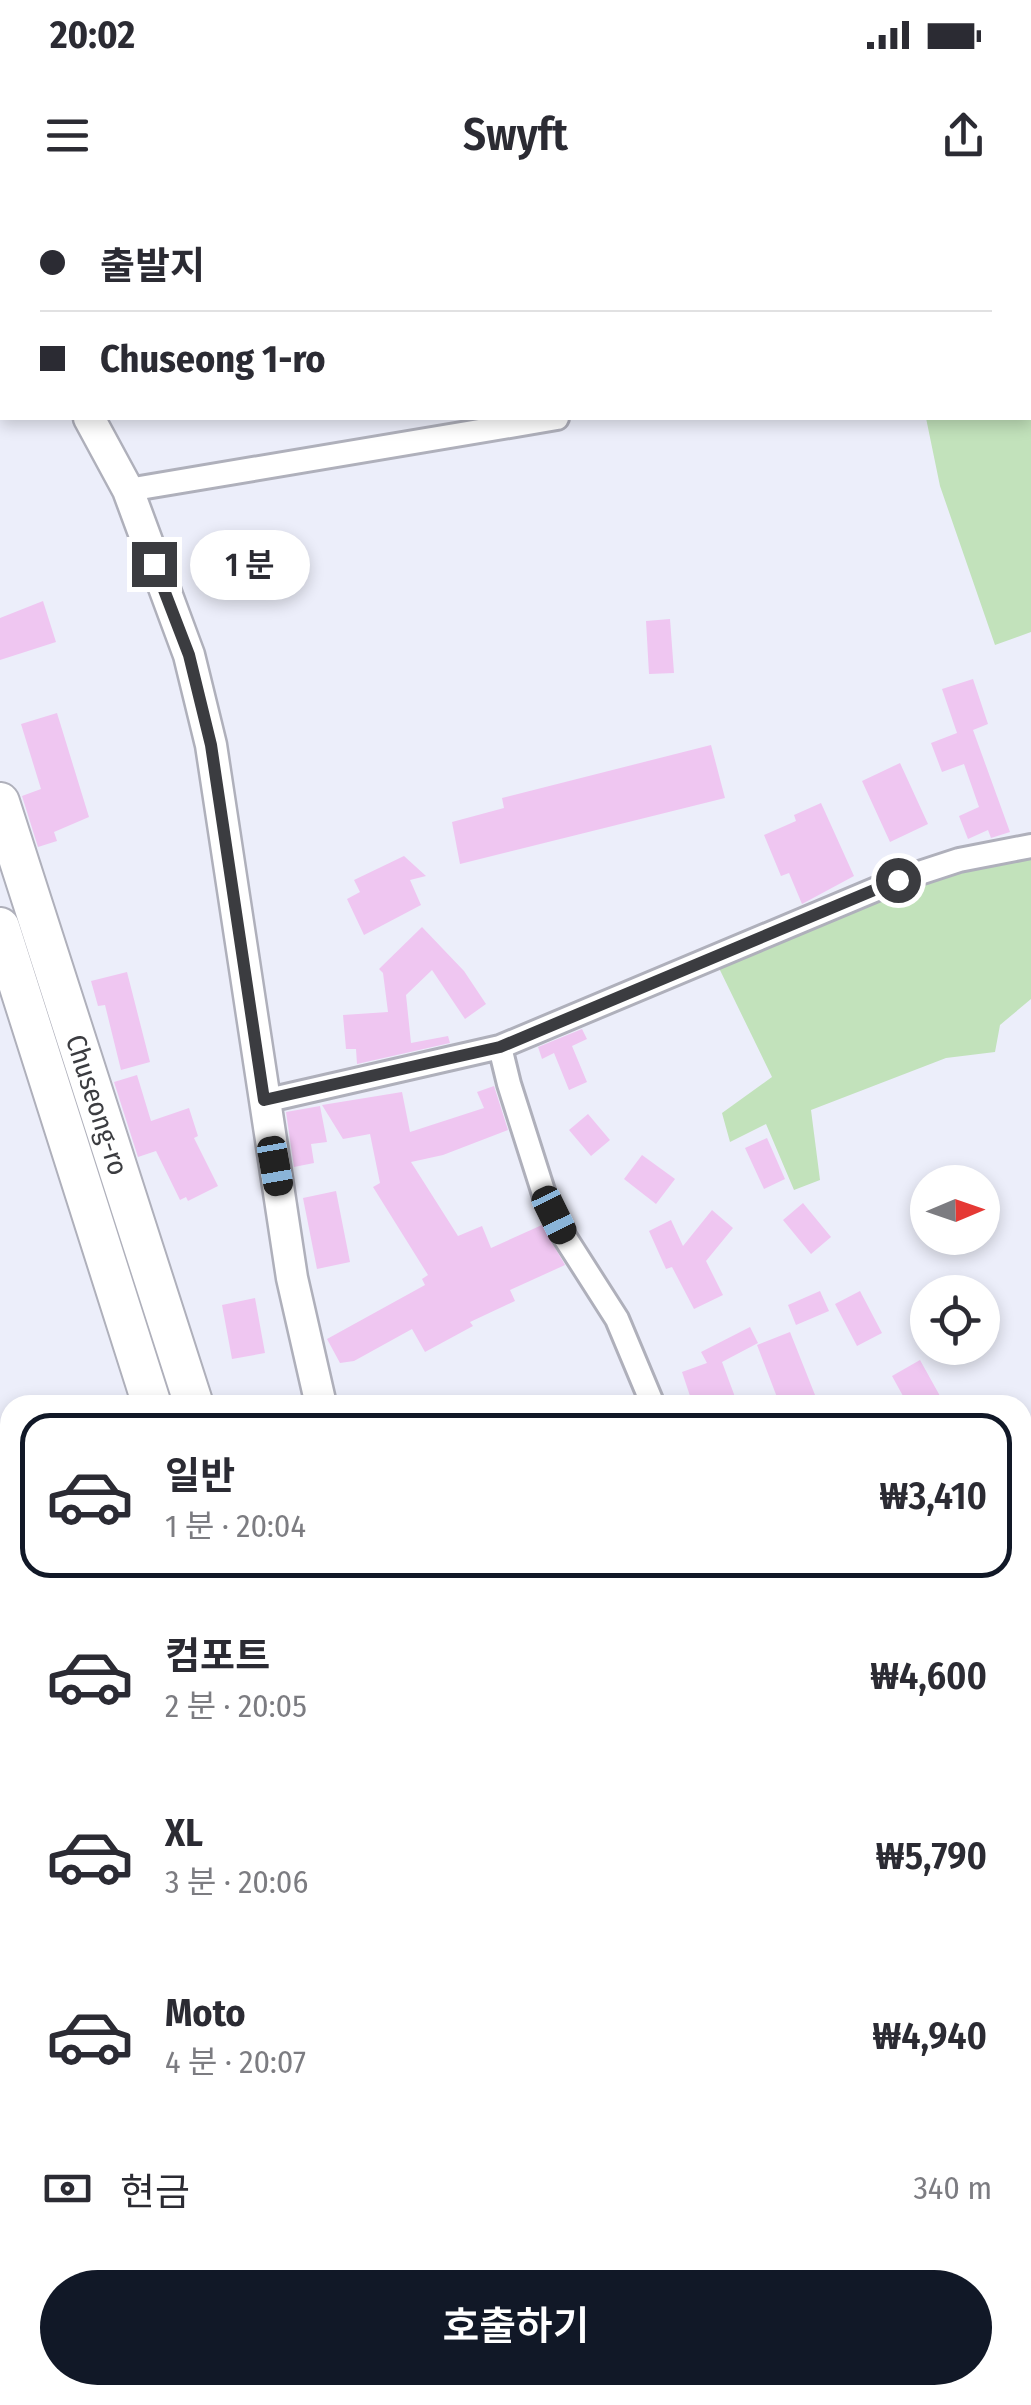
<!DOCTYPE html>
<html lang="ko">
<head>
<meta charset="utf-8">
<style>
	:root { --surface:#fff; --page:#f2f2f3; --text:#2b2b33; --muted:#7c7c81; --line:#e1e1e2; --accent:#111827 }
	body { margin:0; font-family:"Fira Sans Condensed","Noto Sans KR",sans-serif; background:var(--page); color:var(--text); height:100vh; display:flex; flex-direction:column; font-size:38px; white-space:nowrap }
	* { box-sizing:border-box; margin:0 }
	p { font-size:32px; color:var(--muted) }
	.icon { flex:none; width:55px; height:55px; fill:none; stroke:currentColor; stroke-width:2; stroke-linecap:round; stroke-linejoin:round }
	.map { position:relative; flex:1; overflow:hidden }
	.side { position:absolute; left:0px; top:1195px; width:1032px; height:1010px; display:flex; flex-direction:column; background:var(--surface); border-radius:30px 30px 0 0; box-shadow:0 5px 15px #0003 }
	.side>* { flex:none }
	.banner { position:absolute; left:0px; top:0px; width:1032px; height:220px; box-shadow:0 5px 15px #0003; display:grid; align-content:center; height:220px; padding:0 40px; background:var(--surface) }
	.needle { width:65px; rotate:88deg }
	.tools { position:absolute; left:910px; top:965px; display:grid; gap:20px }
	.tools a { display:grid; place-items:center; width:90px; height:90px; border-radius:50%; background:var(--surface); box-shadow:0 5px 15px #0003; font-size:50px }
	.end { position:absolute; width:45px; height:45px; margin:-22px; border:12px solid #3b3c40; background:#fff; box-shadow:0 0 0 5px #fff }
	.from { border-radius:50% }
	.bubble { position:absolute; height:70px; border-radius:35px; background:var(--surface); box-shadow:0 5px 15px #0003; font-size:32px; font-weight:600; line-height:70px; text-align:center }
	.car { position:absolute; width:30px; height:60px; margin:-30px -15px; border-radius:12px; box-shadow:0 0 8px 2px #0007; background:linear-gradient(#222 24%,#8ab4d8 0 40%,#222 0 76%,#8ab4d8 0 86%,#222 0) }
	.banner b { display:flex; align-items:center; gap:35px; height:95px; font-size:38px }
	.banner b+b { border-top:2px solid var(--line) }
	.banner i { width:25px; height:25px; background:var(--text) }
	ul { padding:18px 0 0; list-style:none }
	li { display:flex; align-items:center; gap:30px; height:165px; margin:0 20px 15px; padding:0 20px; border:5px solid transparent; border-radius:30px }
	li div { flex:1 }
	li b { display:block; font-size:38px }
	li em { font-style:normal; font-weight:600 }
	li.active { border-color:var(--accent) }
	li>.icon { width:90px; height:90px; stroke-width:1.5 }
	.pay { display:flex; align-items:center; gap:25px; height:110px; padding:0 40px; font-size:38px }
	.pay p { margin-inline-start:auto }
	.action { display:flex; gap:20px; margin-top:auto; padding:20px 40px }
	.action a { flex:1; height:115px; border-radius:60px; background:var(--accent); color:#fff; font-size:40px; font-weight:600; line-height:115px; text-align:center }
	.status { display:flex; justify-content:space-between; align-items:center; height:70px; padding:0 50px; background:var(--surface); direction:ltr }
	.status svg { height:28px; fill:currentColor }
	header { display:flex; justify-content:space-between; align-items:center; height:130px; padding:0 40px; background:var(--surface); font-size:45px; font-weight:600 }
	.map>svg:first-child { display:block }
	.green { fill:#c2e2bb }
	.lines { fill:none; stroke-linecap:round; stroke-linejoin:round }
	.stream { stroke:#7daabb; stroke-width:8 }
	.building { fill:#efc6f1 }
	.minor-casing { stroke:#afb0bb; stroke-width:28 }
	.tertiary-casing { stroke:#afb0bb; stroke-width:35 }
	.primary-casing { stroke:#afb0bb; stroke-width:42 }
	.minor { stroke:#fff; stroke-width:22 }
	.tertiary { stroke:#fff; stroke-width:30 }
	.primary { stroke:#fff; stroke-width:38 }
	.route { stroke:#3b3c40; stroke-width:12 }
	.labels { text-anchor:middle; stroke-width:8; stroke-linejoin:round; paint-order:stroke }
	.street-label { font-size:28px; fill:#3b3c40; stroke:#fff }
</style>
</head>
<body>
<div class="status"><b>20:02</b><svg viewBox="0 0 49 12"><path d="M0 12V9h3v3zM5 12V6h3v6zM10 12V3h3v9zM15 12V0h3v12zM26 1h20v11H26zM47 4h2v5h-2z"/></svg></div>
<header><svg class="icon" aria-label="menu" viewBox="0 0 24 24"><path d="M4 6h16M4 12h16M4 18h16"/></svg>Swyft<svg class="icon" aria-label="share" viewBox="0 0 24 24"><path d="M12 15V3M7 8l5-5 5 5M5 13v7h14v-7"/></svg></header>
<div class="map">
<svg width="1031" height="2205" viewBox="0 0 1031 2205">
	<rect width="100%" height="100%" fill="#eceefa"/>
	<!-- green -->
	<path class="green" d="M1031,144V432L995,445L940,286L926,218H1030Z
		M1031,653V799L1000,825L995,852L946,858L811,910L820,980L794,990L766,924L730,942L722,913L772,877L717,764L959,666Z"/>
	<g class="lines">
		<!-- stream -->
		<path class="stream" d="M1022,1723L1031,1722
			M1022,1988L1031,1997
			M1022,2135H1031
			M0,2147H10"/>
	</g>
	<!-- building -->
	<path class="building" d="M43,401L56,442L0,460V418Z
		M670,419L674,473L649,474L646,421Z
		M973,479L988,524L973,530L1010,632L991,638L988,630L968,639L959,616L979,607L964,564L942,572L931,543L957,533L942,489Z
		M57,513L89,617L54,632L57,641L38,647L22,596L41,589L21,524Z
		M711,545L725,598L460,664L452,622L504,608L502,598Z
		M900,563L928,624L890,642L862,581Z
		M821,603L854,676L802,704L789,673L781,676L764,635L796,621L794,615Z
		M404,656L426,676L410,680L421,705L364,735L347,699L360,692L354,680Z
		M422,727L464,771L486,804L465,819L432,770L406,795L411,843L448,836L450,843L357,864L356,849H346L343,815L388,812L383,773L379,769Z
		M127,772L150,862L121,870L105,805L98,806L91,781Z
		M582,829L587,839L572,846L587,882L569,890L554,853L542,859L538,847Z
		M137,875L151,921L189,908L198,936L194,938L218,986L188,1001L186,997L180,1000L156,951L138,957L114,882Z
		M494,886L508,930L443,955L411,962L458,1036L482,1026L491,1048L542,1025L565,1065L510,1090L515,1101L470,1122L473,1126L425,1152L412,1129L354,1161L340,1163L327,1139L425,1085L422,1079L428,1075L373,987L380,983L370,934L343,939L322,905L402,892L410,932L484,908L477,892Z
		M320,906L327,942L311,944L314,963L294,967L286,912Z
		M588,914L610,940L591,956L569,930Z
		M767,938L785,979L764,989L745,948Z
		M642,955L675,979L656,1004L624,979Z
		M336,991L350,1062L317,1069L303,998Z
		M803,1003L831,1037L811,1054L783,1020Z
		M712,1010L733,1028L706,1061L723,1095L694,1109L672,1067L666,1069L649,1031L671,1020L683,1046Z
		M820,1091L829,1111L796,1125L788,1105Z
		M860,1091L882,1133L857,1146L835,1104Z
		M255,1098L265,1153L232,1159L222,1105Z
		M750,1127L758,1143L722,1162L738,1205H693L682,1172L707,1163L701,1152Z
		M790,1132L819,1205H780L757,1145Z
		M920,1160L945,1205H908L892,1176Z"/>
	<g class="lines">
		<!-- minor casing -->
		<g class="minor-casing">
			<path id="minor" d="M1030,97L1031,96
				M128,290L557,218
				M500,847L509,884L544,994L564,1036L617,1119L653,1205
				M264,901L500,847L898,680L959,660L1031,646
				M1022,1278L1031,1268
				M1022,1484L1031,1481
				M0,1828H10"/>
		</g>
		<!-- tertiary casing -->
		<g class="tertiary-casing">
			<path id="tertiary" d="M0,31L2,37
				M89,218L128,290L189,455L211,545L292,1078L321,1205
				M1022,2085L1031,2096"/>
		</g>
		<!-- primary casing -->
		<g class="primary-casing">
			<g id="primary">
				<path id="s1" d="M0,602L194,1205"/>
				<path d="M0,727L152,1205"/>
				<path d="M665,2195L674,2205"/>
				<path d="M731,2195L740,2205"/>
			</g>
		</g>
		<!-- minor -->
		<use href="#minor" class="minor"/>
		<!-- tertiary -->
		<use href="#tertiary" class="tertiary"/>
		<!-- primary -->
		<use href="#primary" class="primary"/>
	</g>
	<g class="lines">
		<!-- route -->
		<path class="route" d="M154,364L189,455L211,545L264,900L500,847L898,680"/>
	</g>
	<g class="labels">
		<!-- street labels -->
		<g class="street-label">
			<text dy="10" stroke="none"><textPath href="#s1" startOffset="318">Chuseong-ro</textPath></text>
		</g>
	</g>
</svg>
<div class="tools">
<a><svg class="needle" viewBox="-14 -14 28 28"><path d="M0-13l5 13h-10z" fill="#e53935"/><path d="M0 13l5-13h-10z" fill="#7c7c81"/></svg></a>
<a><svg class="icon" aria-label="locate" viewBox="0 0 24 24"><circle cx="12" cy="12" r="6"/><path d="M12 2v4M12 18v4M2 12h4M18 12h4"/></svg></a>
</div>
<i class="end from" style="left:898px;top:680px"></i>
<i class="end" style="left:154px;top:364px"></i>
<div class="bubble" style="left:190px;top:330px;width:120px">1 분</div>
<i class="car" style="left:275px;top:966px;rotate:170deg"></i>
<i class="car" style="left:554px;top:1015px;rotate:154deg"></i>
<div class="banner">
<b><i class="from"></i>출발지</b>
<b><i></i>Chuseong 1-ro</b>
</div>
<section class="side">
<ul>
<li class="active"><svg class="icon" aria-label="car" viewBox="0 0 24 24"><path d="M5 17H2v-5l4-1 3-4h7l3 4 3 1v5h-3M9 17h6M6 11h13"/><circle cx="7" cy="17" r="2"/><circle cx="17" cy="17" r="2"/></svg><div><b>일반</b><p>1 분 · 20:04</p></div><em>₩3,410</em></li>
<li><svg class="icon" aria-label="car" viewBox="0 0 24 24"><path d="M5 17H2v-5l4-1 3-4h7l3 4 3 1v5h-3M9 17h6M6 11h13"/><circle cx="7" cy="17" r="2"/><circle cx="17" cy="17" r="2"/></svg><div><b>컴포트</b><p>2 분 · 20:05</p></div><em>₩4,600</em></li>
<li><svg class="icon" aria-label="car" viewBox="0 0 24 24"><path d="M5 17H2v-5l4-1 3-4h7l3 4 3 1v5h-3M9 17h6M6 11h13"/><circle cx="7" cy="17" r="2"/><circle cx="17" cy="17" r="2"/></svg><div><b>XL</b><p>3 분 · 20:06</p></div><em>₩5,790</em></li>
<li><svg class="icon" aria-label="car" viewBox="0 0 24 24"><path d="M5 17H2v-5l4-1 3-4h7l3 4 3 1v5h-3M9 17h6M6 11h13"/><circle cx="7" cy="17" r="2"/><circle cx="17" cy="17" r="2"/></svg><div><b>Moto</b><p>4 분 · 20:07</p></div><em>₩4,940</em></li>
</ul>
<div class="pay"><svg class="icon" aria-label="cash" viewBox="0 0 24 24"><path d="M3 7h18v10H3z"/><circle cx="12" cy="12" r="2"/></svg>현금<p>340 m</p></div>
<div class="action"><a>호출하기</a></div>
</section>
</div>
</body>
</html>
